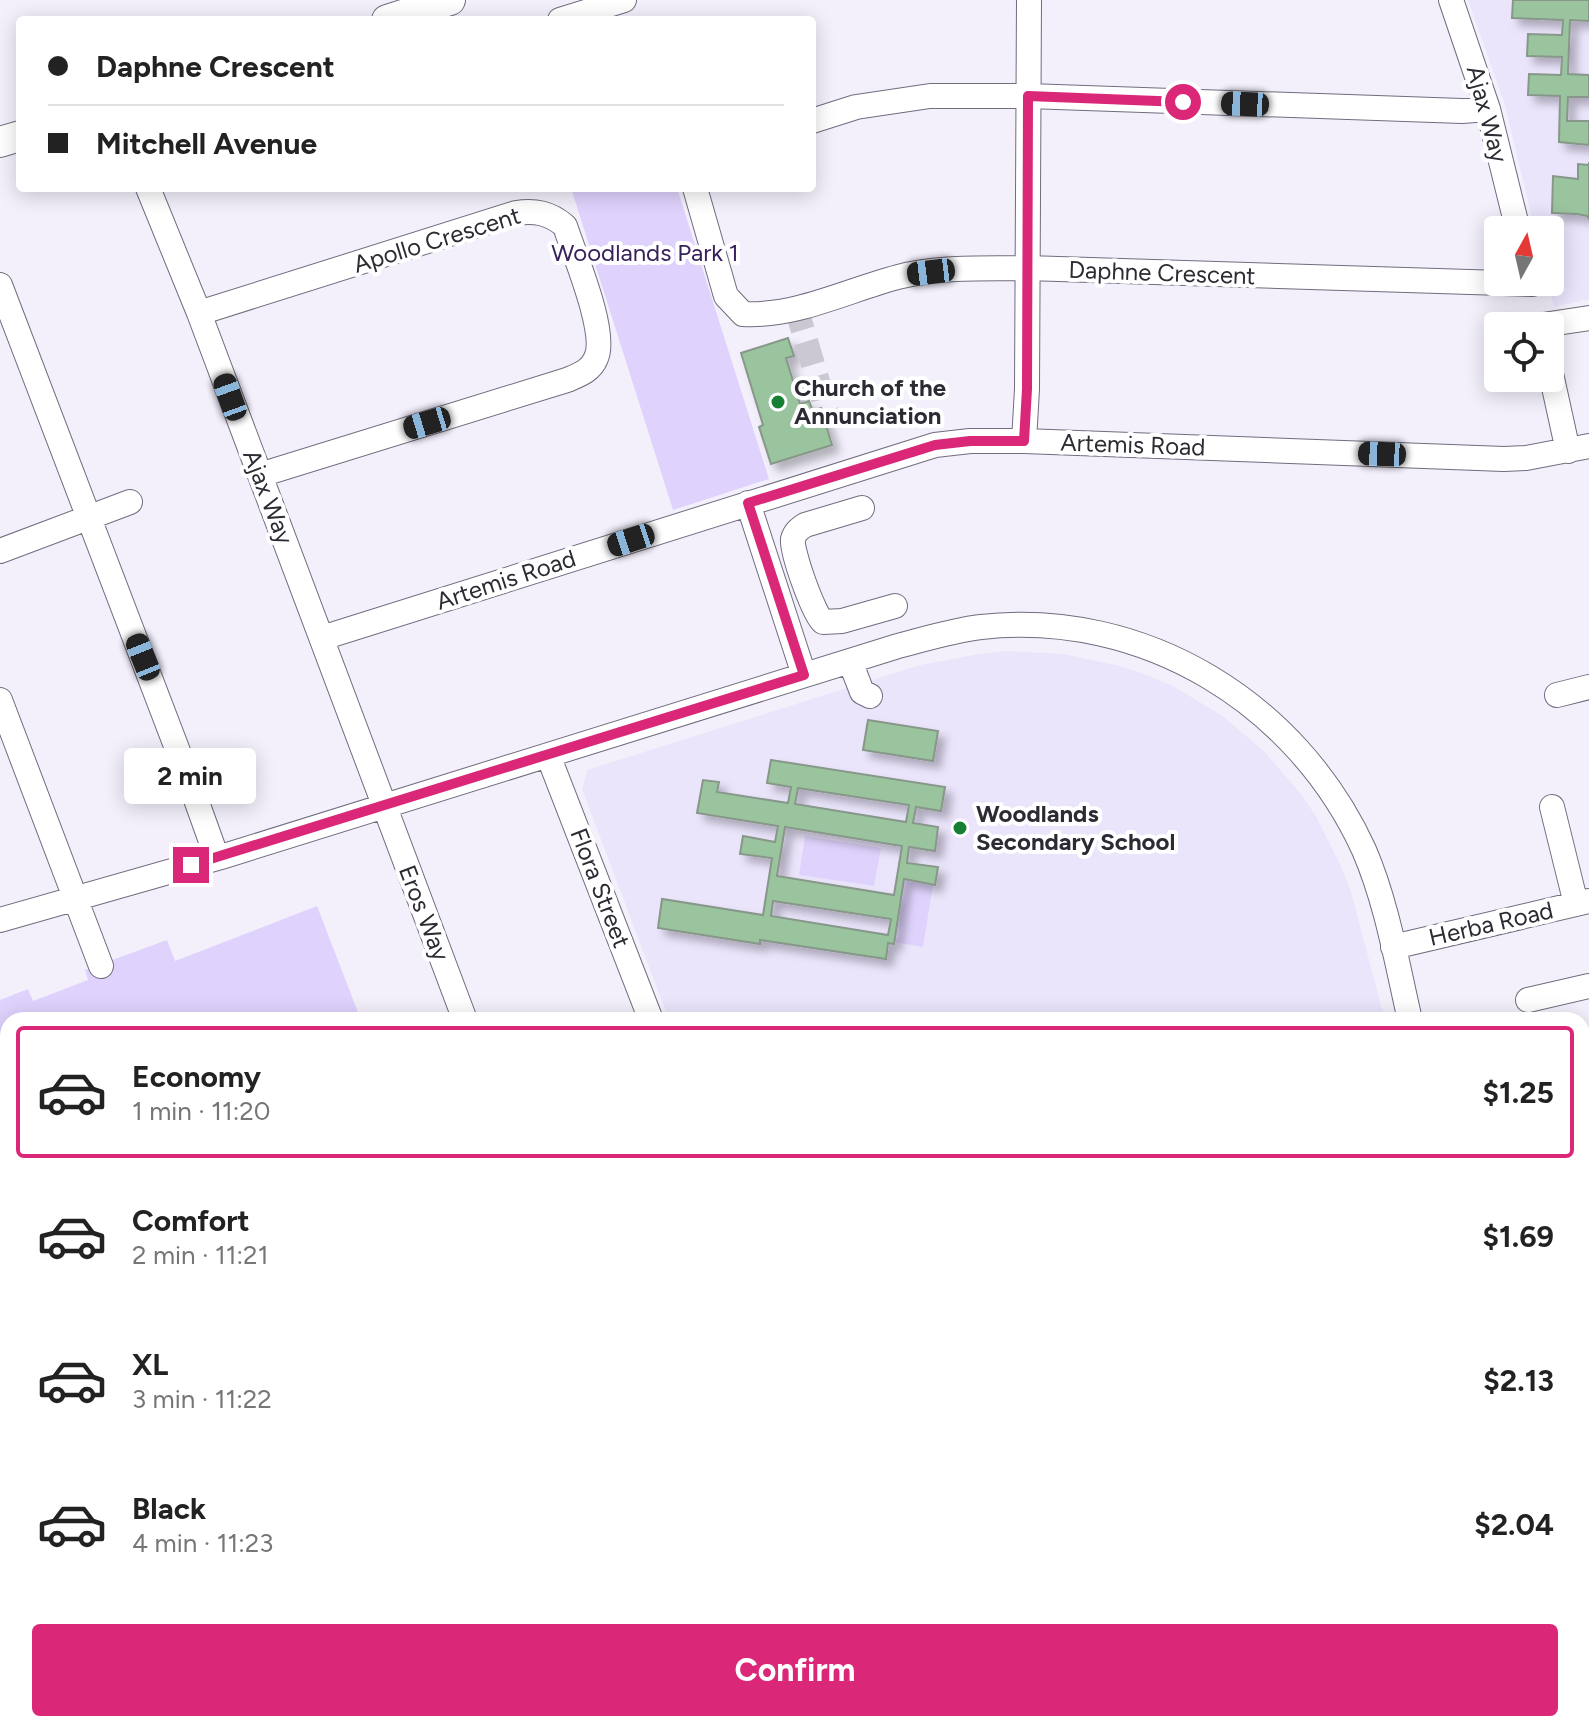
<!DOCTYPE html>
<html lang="en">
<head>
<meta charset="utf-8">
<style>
	:root { --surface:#fff; --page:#f6f6f6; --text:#222; --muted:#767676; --line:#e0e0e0; --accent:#db2777 }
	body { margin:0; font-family:Figtree,sans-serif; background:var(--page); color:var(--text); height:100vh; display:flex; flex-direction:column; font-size:30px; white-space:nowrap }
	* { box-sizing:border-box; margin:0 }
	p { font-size:26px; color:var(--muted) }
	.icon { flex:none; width:44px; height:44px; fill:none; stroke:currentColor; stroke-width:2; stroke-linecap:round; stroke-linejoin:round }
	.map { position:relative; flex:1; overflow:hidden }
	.panel { position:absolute; left:0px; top:1012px; width:1590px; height:720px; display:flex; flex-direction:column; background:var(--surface); border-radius:24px 24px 0 0; box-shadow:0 4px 20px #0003 }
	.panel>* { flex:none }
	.guide { position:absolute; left:16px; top:16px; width:800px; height:176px; border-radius:8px; box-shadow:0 4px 20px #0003; display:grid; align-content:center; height:176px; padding:0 32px; background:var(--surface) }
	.needle { width:52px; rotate:8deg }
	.tools { position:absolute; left:1484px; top:216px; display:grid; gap:16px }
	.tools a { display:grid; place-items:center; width:80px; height:80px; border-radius:8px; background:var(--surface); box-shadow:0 4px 20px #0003; font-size:40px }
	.end { position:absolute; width:36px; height:36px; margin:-18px; border:10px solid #db2777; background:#fff; box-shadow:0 0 0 4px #fff }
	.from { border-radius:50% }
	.bubble { position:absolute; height:56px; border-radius:8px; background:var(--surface); box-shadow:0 4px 20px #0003; font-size:26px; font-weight:700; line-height:56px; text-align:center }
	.car { position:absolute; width:24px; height:48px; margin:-24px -12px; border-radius:10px; box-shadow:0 0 6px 2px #0007; background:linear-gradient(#222 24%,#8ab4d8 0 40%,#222 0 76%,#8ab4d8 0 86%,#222 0) }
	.guide b { display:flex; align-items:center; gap:28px; height:76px; font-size:30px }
	.guide b+b { border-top:2px solid var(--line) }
	.guide i { width:20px; height:20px; background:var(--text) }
	ul { padding:14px 0 0; list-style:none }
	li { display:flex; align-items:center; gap:24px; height:132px; margin:0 16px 12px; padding:0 16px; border:4px solid transparent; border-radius:8px }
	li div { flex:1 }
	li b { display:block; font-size:30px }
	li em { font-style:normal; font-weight:700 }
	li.on { border-color:var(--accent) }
	li>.icon { width:72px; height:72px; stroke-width:1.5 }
	.action { display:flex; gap:16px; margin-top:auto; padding:16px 32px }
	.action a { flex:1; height:92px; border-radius:8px; background:var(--accent); color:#fff; font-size:32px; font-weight:700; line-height:92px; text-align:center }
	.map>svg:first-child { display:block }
	.built { fill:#ebe5fc }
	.green { fill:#dfd3fd }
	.building { fill:#99c49e; stroke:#879789; stroke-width:2; fill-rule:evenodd; filter:url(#shadow) }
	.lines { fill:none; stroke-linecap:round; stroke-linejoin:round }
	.minor-tunnel { stroke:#cbc8d4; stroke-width:24; stroke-dasharray:24 12; stroke-linecap:butt }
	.minor-casing { stroke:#716c7e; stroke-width:26 }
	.major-casing { stroke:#716c7e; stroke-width:32 }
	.minor { stroke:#fff; stroke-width:24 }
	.major { stroke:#fff; stroke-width:30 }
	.route { stroke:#db2777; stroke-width:10 }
	.poi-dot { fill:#167f34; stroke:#fff; stroke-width:3 }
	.labels { text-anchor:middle; stroke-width:8; stroke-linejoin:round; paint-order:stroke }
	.street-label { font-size:24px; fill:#2c2a32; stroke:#fff }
	.park-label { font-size:24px; fill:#37215b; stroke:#fff }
	.poi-label { font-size:24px; font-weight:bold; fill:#2c2a32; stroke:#fff; text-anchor:start }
</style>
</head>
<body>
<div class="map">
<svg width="1589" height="1732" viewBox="0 0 1589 1732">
	<defs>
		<filter id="shadow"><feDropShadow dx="7" dy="7" stdDeviation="4" flood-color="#0004"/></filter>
	</defs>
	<rect width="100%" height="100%" fill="#f3f0fc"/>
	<!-- built -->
	<path class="built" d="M1468,0H1589V299L1554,307L1548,282H1550V230H1535L1504,102Z
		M1007,651L1064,654L1120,666L1147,675L1173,686L1221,715L1264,751L1300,793L1316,816L1341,866L1351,892L1385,1020H669L582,789L587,770L920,665L979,654Z
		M633,1724H919L892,1732H636Z"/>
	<!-- green -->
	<path class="green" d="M571,188H677L769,479L673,510Z
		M805,836L881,848L874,886L799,875Z
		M904,879L933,885L923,947L894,942Z
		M317,906L361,1020H8V1621H0V1000L28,989L33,1001L88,980L85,970L167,940L175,961Z"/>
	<!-- building -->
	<path class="building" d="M1513,0H1589V21L1570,20L1568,74L1589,75V97H1568L1567,121H1589V145L1559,142L1560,96L1528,95L1529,74L1561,75L1562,57L1527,56L1528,34L1562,35L1563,20L1512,18Z
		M1589,162V219L1587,216L1577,214L1552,213L1553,176L1578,179V164L1589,165Z
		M788,338L794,356L786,358L800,404L809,401L813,411L821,408L832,445L771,464L759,427L763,425L741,353Z
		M868,720L938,731L933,761L863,750Z
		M771,760L945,787L941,811L916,807L913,823L938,827L935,851L909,847L907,863L938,867L935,885L904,879L894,944L888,943L886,959L760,940V944L658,928L662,899L763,915L772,858L740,854L743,836L775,842L778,826L697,813L703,780L719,782L717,792L788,803L791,787L767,783ZM798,788L909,805L906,822L795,804ZM785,827L902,846L894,895L777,876ZM773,901L891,919L888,935L771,916Z"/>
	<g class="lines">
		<!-- minor-tunnel -->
		<path class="minor-tunnel" d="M796,307L830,422"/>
		<!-- minor casing -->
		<g class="minor-casing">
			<path id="minor" d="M1451,0L1488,109L1518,230
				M560,20L624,0
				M812,121L856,107L930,96H1028L1462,111L1488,109
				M148,188L199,313L465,1020
				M695,188L726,296L743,314C796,317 848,290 898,277C939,266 985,269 1027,268L1532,284
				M0,285L189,780L217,858
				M199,313L516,213C535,210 550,213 565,226C574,254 608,333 596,358C591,371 579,375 567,380L260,475
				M1543,325L1589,318
				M1550,369L1568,451
				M1024,441L1027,389L1029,0
				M748,503L804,675
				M862,508L805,525C799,529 795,532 793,539C791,551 814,615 823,622L842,621L895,606
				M0,551L130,502
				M322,638L935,445L970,441H1024L1504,459L1526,458L1589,446
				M850,661L862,692L870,696
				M1557,695L1589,687
				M0,700L101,966
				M548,755L651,1020
				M1552,807L1576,904
				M0,920L221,857L898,646C925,639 954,630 981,627C1144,609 1297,703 1364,850C1387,903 1397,964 1410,1020
				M1393,947L1589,901
				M1528,1000L1589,986
				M1582,1110L1589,1108
				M1582,1319L1589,1318
				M1582,1490L1589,1488
				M1582,1550H1589
				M0,1668H8
				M463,1724L466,1732
				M555,1724L558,1732
				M1077,1724L1079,1732
				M1280,1724L1282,1732
				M1481,1724L1483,1732
				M1576,1724L1578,1732
				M161,1732V1724
				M314,1732V1724
				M385,1732V1724
				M951,1732L979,1724"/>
		</g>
		<!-- major casing -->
		<g class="major-casing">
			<path id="major" d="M387,20L450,0
				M0,142L20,136"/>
		</g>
		<!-- minor -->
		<use href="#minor" class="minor"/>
		<!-- major -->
		<use href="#major" class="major"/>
	</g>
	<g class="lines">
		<!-- route -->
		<path class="route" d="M191,865L804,675L748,503L935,445L970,441H1024L1027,389L1028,96L1183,102"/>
	</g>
	<!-- markers -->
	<g class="poi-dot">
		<circle cx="778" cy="402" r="8"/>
		<circle cx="960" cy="828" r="8"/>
	</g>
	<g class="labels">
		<!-- street labels -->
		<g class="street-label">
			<text transform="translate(1487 114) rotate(75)" y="8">Ajax Way</text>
			<text transform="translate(437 240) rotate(-17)" y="8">Apollo Crescent</text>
			<text transform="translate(1162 273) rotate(2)" y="8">Daphne Crescent</text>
			<text transform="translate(1133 445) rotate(2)" y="8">Artemis Road</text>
			<text transform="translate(268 497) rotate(69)" y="8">Ajax Way</text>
			<text transform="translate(506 580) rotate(-18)" y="8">Artemis Road</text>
			<text transform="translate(600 888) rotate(69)" y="8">Flora Street</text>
			<text transform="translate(424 913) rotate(69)" y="8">Eros Way</text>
			<text transform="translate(1491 924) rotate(-13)" y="8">Herba Road</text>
		</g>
		<!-- park labels -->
		<g class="park-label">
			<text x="645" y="261">Woodlands Park 1</text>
		</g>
		<!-- poi labels -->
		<g class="poi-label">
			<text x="794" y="396">Church of the<tspan x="794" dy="28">Annunciation</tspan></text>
			<text x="976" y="822">Woodlands<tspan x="976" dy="28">Secondary School</tspan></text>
		</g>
	</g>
</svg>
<div class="tools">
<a><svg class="needle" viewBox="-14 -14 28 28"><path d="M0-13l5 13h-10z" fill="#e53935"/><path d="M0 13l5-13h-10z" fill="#767676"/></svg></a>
<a><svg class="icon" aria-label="locate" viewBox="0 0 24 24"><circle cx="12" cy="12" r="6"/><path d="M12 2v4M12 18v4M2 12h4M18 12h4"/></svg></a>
</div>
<i class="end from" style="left:1183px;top:102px"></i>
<i class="end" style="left:191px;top:865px"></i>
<div class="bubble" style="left:124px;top:748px;width:132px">2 min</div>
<i class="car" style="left:1245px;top:104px;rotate:272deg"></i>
<i class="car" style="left:931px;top:272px;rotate:263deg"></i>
<i class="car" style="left:230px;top:397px;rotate:340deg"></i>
<i class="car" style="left:427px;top:423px;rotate:253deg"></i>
<i class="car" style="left:1382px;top:454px;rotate:272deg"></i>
<i class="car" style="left:631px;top:540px;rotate:252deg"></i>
<i class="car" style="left:143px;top:657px;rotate:338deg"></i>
<div class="guide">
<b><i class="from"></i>Daphne Crescent</b>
<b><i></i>Mitchell Avenue</b>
</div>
<section class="panel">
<ul>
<li class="on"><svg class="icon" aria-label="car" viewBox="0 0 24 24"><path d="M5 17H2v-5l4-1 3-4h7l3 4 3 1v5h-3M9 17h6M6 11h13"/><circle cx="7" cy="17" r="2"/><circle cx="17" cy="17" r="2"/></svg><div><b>Economy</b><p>1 min · 11:20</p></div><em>$1.25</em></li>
<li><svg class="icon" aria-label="car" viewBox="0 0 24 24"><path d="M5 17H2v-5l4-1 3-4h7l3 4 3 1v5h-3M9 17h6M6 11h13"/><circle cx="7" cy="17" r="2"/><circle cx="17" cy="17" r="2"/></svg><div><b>Comfort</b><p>2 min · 11:21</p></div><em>$1.69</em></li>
<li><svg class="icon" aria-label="car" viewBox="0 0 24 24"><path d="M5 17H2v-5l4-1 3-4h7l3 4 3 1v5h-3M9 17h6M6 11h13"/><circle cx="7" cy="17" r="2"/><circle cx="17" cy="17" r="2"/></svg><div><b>XL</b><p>3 min · 11:22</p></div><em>$2.13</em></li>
<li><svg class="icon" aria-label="car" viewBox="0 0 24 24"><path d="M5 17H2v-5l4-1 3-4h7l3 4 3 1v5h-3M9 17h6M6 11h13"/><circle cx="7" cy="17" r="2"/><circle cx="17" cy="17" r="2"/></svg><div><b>Black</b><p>4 min · 11:23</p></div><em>$2.04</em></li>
</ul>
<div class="action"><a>Confirm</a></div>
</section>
</div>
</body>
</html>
